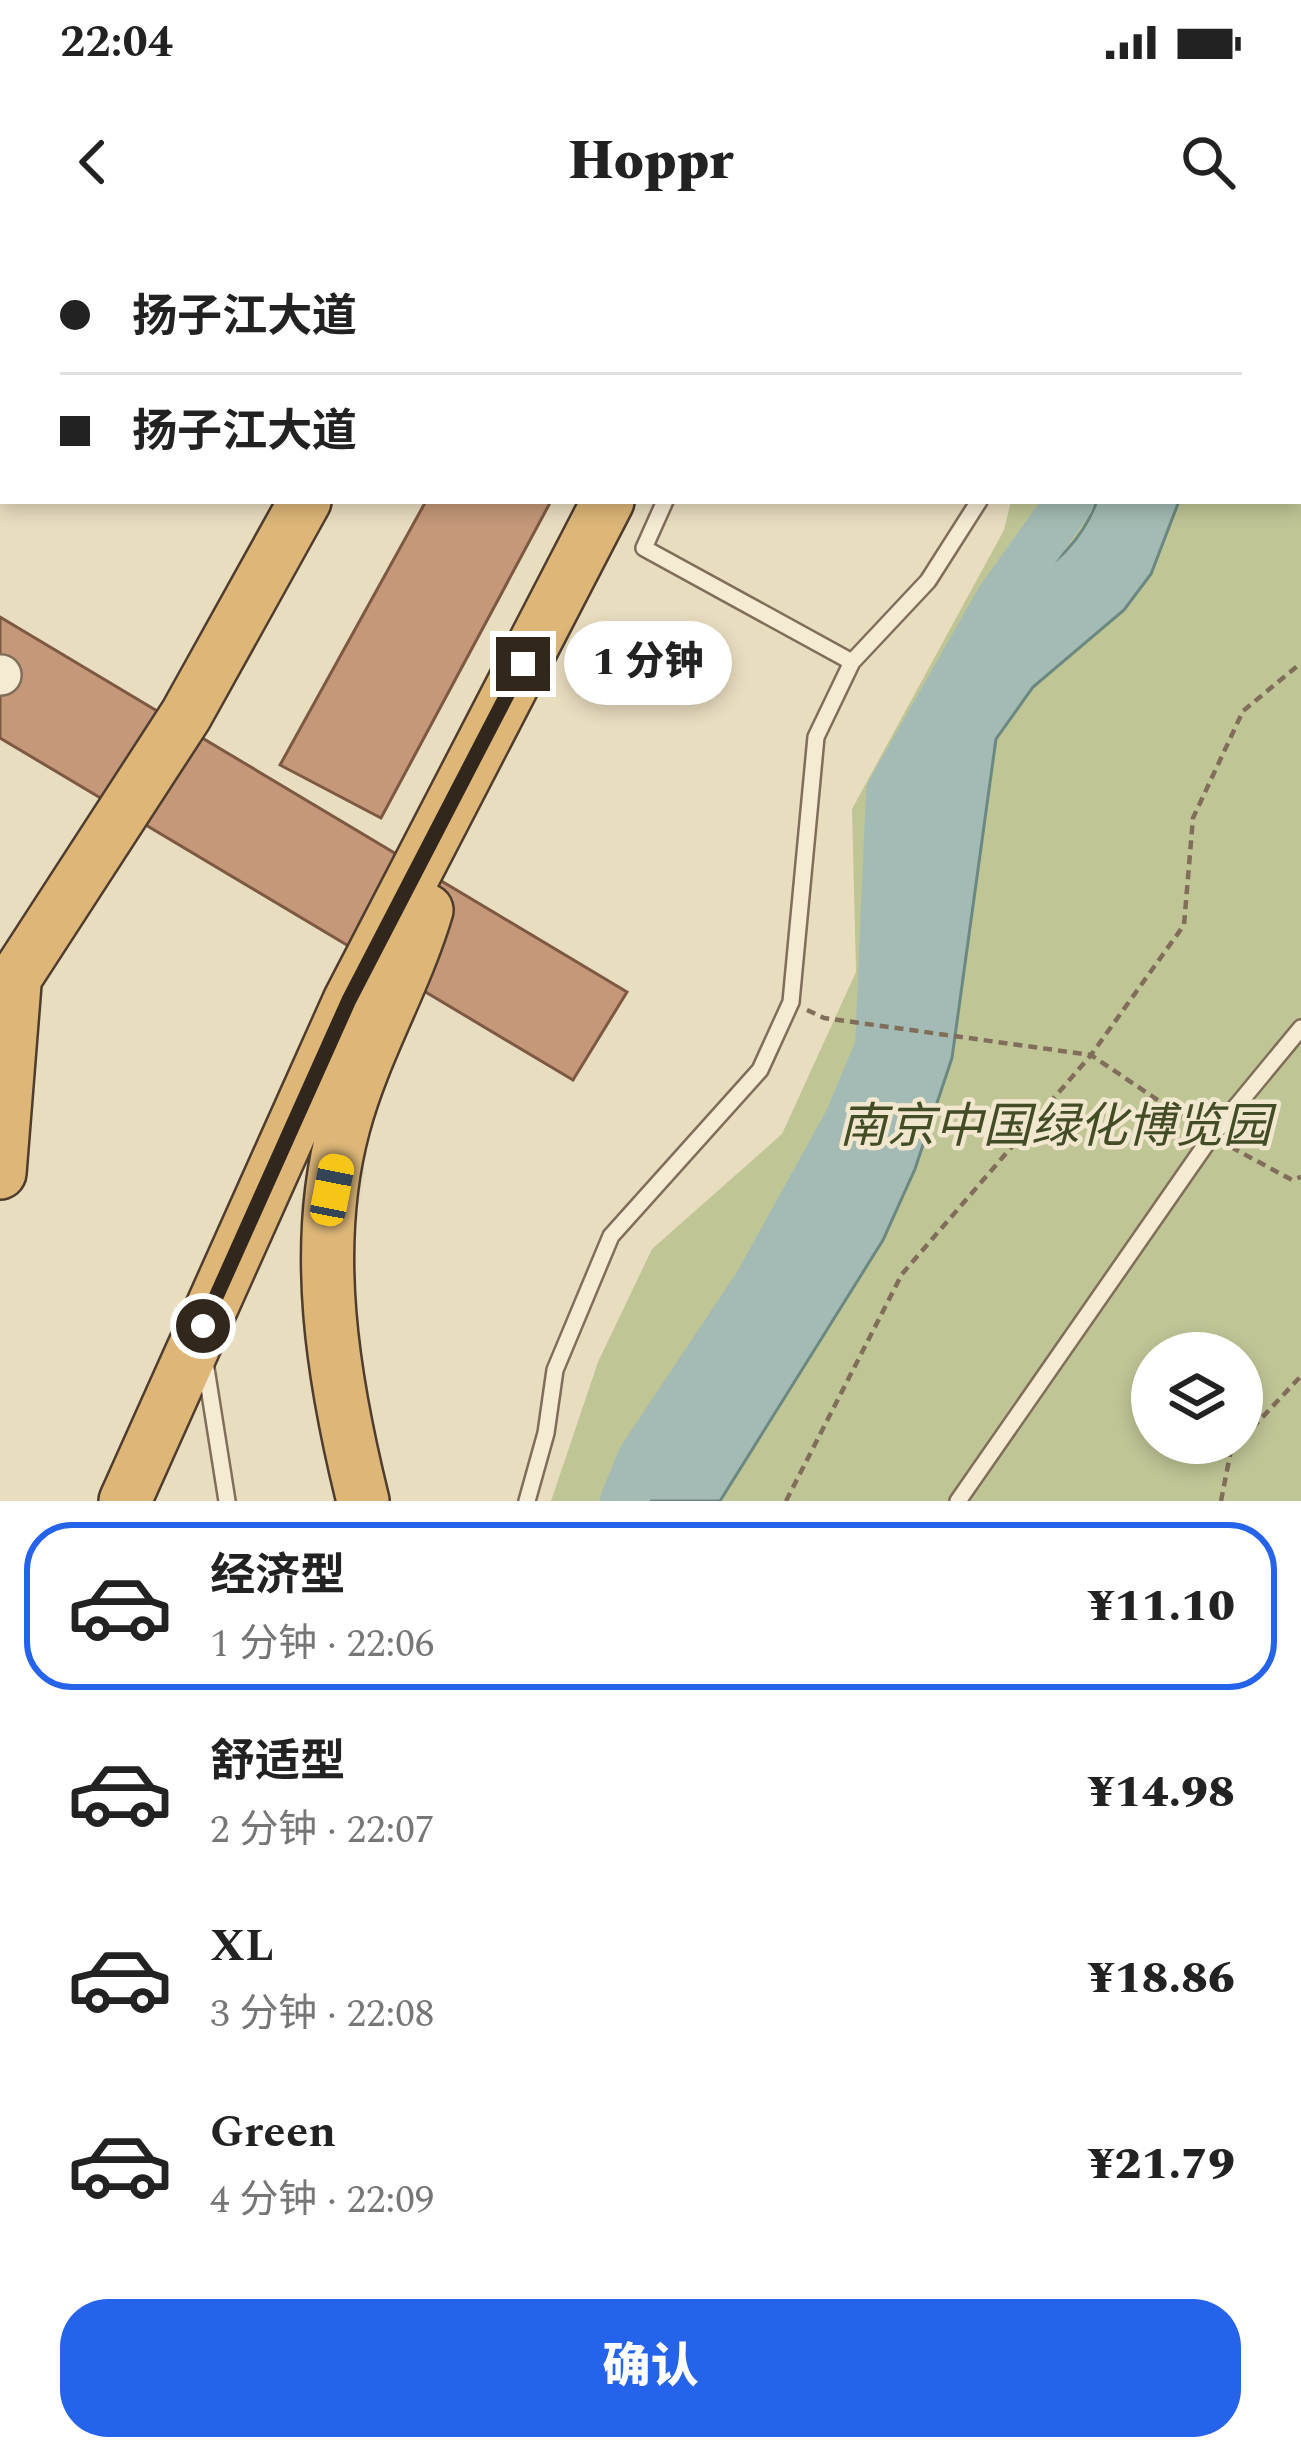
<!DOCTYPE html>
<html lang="zh">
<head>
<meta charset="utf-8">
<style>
	:root { --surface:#fff; --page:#f6f6f6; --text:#222; --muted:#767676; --line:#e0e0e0; --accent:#2563eb }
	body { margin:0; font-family:Spectral,"Noto Sans SC",serif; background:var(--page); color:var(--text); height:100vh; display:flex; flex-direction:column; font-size:45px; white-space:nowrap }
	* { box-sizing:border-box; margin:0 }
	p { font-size:39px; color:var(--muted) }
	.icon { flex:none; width:66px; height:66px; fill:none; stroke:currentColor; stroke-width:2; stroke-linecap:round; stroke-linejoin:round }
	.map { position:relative; height:1261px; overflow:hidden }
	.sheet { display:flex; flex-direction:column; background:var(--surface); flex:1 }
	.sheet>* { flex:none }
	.top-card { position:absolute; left:0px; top:0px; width:1302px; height:264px; box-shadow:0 6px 18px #0003; display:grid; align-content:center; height:264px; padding:0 60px; background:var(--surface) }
	.controls { position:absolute; left:1131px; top:1092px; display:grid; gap:24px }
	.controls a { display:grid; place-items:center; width:132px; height:132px; border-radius:50%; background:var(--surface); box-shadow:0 6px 18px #0003; font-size:60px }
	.end { position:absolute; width:54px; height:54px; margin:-27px; border:15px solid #31271d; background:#fff; box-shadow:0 0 0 6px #fff }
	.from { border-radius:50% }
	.bubble { position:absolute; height:84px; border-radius:42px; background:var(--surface); box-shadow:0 6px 18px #0003; font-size:39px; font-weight:800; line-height:84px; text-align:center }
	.car { position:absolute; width:36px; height:72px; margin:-36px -18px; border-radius:15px; box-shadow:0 0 9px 3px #0007; background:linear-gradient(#f5c518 24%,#345 0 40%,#f5c518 0 76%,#345 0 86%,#f5c518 0) }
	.top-card b { display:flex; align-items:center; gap:42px; height:114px; font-size:45px }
	.top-card b+b { border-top:3px solid var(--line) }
	.top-card i { width:30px; height:30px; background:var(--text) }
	ul { padding:21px 0 0; list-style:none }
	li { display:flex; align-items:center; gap:36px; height:168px; margin:0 24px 18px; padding:0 36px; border:6px solid transparent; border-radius:48px }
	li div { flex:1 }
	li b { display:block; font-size:45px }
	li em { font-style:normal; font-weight:800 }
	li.selected { border-color:var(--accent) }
	li>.icon { width:108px; height:108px; stroke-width:1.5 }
	.button { display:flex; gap:24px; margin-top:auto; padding:24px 60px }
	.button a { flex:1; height:138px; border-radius:48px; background:var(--accent); color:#fff; font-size:48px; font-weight:800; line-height:138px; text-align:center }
	.status { display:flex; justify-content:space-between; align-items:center; height:84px; padding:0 60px; background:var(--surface); direction:ltr }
	.status svg { height:33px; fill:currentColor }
	header { display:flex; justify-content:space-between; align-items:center; height:156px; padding:0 60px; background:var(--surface); font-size:54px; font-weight:800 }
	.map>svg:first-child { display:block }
	.green { fill:#c0c596; fill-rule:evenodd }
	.water { fill:#a3bbb4; stroke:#6b8881; stroke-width:3 }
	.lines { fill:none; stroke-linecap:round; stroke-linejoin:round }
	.river { stroke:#a3bbb4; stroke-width:48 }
	.building { fill:#c49879; stroke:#7d5942; stroke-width:3 }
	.service-casing { stroke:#806e5a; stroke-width:20 }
	.tertiary-casing { stroke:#806e5a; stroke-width:44 }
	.trunk-casing { stroke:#4e3d2e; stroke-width:56 }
	.path { stroke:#806e5a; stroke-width:4.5; stroke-dasharray:9 6; stroke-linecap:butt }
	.service { stroke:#f5ead2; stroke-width:15 }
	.tertiary { stroke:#f5ead2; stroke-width:39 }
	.trunk { stroke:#ddb678; stroke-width:51 }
	.route { stroke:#31271d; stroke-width:15 }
	.labels { text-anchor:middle; stroke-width:9; stroke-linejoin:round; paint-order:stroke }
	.park-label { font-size:48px; font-style:italic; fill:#424c25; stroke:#f1e7cf }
</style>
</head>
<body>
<div class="status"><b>22:04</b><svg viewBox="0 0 49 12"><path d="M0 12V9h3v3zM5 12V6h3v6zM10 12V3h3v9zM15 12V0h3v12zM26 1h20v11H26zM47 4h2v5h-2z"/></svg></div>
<header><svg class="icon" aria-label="back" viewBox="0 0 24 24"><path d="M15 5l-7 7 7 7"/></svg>Hoppr<svg class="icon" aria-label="search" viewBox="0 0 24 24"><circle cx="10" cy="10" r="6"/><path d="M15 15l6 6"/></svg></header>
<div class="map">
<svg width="1301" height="1261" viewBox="0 0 1301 1261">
	<rect width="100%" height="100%" fill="#e9ddc0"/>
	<!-- green -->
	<path class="green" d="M1051,0H1301V1261H551L598,1122L652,1009L782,894L856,732L852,569L1004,290L1011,261H1299V3ZM1152,1113H1242V1203H1152Z"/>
	<!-- water -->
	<path class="water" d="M1097,261H1179L1151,334L1124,370L1033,447L996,499L952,818L915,929L883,1000L720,1261H626L819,957L846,894L879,797L916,499C932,459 952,416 982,384C1024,337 1073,325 1097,261Z"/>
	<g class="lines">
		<!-- river -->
		<path class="river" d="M1104,0V3
			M624,1261L641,1219L759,1042L849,879L879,807L890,552L1000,359L1070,261"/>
	</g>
	<!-- building -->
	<path class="building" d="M571,0H662L668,3H570Z
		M1231,0H1301V219L1299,3Z
		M426,261H551L381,578L280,525Z
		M0,377L627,752L573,840L0,498Z"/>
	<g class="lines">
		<!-- service casing -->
		<g class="service-casing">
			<path id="service" d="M994,0L995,3
				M780,3L781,0
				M665,261L644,308L852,422
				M205,1122L227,1261
				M527,1261L546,1193L555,1130L611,996L760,830L791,762L816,497L852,422L928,341L979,261
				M958,1261L1211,897L1301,788"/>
		</g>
		<!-- tertiary casing -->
		<g class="tertiary-casing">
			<path id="tertiary" d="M0,435H1"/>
		</g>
		<!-- trunk casing -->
		<g class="trunk-casing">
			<path id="trunk" d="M445,3L447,0
				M734,3L735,0
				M0,776L16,737L186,475L305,261
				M0,933L15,744
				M125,1261L349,761L608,261
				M363,1261C333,1140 311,1008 344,886C364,811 405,744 427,670"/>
		</g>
		<!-- path -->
		<path class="path" d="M807,770L824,778L1091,815L1196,886
			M1231,907L1292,940L1301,937
			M1242,1199L1301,1136
			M786,1261L902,1034L1091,815L1184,685L1193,578L1243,471L1301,423
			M1221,1261L1231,1210L1238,1203"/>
		<!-- service -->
		<use href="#service" class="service"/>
		<!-- tertiary -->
		<use href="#tertiary" class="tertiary"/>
		<!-- trunk -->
		<use href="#trunk" class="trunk"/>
	</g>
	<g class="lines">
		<!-- route -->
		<path class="route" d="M203,1086L349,760L523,424"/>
	</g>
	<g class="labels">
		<!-- park labels -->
		<g class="park-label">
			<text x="1055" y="902">南京中国绿化博览园</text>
		</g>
	</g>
</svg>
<div class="controls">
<a><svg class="icon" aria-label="layers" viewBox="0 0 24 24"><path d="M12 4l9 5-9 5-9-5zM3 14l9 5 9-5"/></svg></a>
</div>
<i class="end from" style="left:203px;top:1086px"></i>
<i class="end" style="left:523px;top:424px"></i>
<div class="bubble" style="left:564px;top:381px;width:168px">1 分钟</div>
<i class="car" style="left:332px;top:950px;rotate:11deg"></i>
<div class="top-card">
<b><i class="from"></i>扬子江大道</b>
<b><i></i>扬子江大道</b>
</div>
</div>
<section class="sheet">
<ul>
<li class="selected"><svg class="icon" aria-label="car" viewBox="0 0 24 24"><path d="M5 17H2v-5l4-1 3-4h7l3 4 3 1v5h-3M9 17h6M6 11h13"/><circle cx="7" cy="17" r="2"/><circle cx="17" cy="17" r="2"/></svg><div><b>经济型</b><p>1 分钟 · 22:06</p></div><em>¥11.10</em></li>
<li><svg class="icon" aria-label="car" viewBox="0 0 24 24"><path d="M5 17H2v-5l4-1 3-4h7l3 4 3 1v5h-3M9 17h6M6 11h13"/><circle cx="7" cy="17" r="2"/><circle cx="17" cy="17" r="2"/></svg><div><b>舒适型</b><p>2 分钟 · 22:07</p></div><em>¥14.98</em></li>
<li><svg class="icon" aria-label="car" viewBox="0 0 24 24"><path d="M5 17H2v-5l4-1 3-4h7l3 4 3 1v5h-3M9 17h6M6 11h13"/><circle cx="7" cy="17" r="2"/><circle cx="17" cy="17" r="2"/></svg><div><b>XL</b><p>3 分钟 · 22:08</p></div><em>¥18.86</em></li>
<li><svg class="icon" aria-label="car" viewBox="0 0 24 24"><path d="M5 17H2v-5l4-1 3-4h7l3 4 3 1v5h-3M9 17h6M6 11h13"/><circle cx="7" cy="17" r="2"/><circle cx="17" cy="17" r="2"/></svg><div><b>Green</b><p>4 分钟 · 22:09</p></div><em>¥21.79</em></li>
</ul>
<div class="button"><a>确认</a></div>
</section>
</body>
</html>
